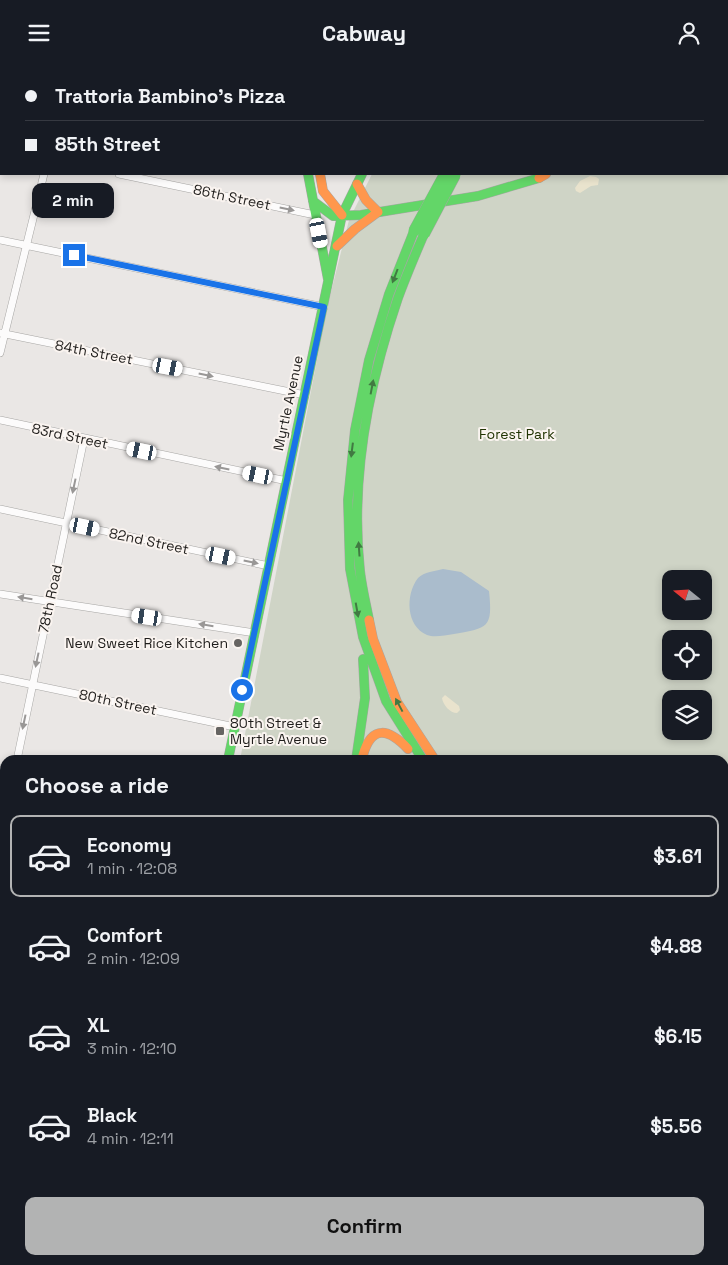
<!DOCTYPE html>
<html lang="en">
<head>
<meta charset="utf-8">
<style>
	:root { --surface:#171b24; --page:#20242c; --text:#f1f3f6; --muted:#9ea1a6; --line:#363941; --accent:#b2b3b3 }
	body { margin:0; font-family:"Space Grotesk",sans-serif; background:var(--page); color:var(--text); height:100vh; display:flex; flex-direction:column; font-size:19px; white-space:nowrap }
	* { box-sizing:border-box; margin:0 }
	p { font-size:16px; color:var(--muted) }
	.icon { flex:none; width:28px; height:28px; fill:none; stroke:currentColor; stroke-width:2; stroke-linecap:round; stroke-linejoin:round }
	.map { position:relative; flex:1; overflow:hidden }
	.details { position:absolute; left:0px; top:690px; width:729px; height:510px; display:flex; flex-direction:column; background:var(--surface); border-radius:15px 15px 0 0; box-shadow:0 2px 8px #0003 }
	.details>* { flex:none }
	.top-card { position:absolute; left:0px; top:0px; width:729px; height:110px; box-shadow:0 2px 8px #0003; display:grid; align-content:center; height:110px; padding:0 25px; background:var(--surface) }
	.needle { width:32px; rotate:288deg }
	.buttons { position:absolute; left:662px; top:505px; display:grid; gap:10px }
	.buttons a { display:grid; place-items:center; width:50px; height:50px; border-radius:10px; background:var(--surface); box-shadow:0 2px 8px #0003; font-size:25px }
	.end { position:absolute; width:22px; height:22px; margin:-11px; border:6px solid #1a73e8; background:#fff; box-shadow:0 0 0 2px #fff }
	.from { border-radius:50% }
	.bubble { position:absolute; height:35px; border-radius:10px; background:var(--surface); box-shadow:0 2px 8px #0003; font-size:16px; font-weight:800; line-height:35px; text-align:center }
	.car { position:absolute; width:15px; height:30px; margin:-15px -8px; border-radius:6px; box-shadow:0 0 4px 1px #0007; background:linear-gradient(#fff 24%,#345 0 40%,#fff 0 76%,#345 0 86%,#fff 0) }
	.top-card b { display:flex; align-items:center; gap:18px; height:48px; font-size:19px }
	.top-card b+b { border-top:1px solid var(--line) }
	.top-card i { width:12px; height:12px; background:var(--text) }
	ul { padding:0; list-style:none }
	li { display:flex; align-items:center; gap:15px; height:82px; margin:0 10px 8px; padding:0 15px; border:2px solid transparent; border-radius:10px }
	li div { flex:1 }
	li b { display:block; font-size:19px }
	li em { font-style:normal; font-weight:800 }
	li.active { border-color:var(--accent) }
	li>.icon { width:45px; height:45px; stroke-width:1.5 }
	h2 { padding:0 25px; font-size:22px; line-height:60px }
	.button { display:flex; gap:10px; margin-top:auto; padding:10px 25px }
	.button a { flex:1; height:58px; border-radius:10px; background:var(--accent); color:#111; font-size:20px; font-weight:800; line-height:58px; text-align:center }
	header { display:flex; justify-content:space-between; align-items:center; height:65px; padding:0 25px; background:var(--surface); font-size:22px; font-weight:800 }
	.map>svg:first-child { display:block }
	.green { fill:#cfd4c6; fill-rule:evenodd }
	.sand { fill:#e9e3cd }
	.water { fill:#aabccc }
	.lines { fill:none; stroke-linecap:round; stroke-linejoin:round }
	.street-casing { stroke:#a7a6a4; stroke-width:8 }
	.fast-casing { stroke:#a7a6a4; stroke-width:10 }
	.slow-casing { stroke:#a7a6a4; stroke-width:10 }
	.street { stroke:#fcfbfb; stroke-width:7 }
	.fast { stroke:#63d668; stroke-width:9 }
	.slow { stroke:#ff974d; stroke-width:9 }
	.fast-bridge-casing { stroke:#a7a6a4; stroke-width:12; stroke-linecap:butt }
	.fast-bridge { stroke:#63d668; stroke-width:11 }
	.oneway { fill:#999796 }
	.oneway2 { fill:#417a42 }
	.route { stroke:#1a73e8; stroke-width:6 }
	.poi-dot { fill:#666462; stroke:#faf4f0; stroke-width:2 }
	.labels { text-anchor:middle; stroke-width:4; stroke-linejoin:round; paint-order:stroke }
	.street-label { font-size:14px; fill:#1f1d1b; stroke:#faf4f0 }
	.park-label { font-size:14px; fill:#213403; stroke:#faf4f0 }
	.poi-label { font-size:14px; fill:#1f1d1b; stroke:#faf4f0; text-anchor:end }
</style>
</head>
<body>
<header><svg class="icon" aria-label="menu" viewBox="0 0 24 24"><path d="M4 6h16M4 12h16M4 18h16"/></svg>Cabway<svg class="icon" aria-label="person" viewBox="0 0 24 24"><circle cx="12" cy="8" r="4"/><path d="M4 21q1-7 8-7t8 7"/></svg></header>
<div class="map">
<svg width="728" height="1200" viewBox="0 0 728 1200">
	<rect width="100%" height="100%" fill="#eae7e5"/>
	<!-- green -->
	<path class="green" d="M426,0H728V1200H135L136,1195H724V695H240L327,243L349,155L372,109H728V1H425ZM671,514H704V546H671ZM671,574H704V606H671ZM671,634H704V666H671Z"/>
	<!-- sand -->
	<path class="sand" d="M590,111L596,112L599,114L598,120L591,121L580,128L576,126L575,123L580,116Z
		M445,630L459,641L460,645L457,648C450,648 443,640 442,633Z"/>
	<!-- water -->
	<path class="water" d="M443,504L461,507L489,526C493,563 488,563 454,569C445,570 435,573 427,570C406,561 405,530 418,513C424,507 435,506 443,504Z"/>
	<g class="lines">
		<!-- street casing -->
		<g class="street-casing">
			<path id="street" d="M39,0L45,1
				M191,0V1
				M394,0L395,1
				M70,1V0
				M0,84H1
				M119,109L315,150
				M0,175L324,242
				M0,268L305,330
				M0,288L44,109
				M0,355L287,416
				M0,444L269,501
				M0,529L255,568
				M0,613L235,662
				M17,695L84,374
				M0,703L5,704
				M0,809H5
				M0,894H5
				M0,982H5
				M0,1067H5
				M0,1157H5"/>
		</g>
		<!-- fast casing -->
		<g class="fast-casing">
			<path id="fast" d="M298,0V1
				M478,0L479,1
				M510,0V1
				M520,0V1
				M308,109L328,214
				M313,136L333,151L361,150L478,131L539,113
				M414,166L389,229L369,295L355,365L348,435L350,504L363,572L386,636L423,695
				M369,555C366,539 362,523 360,506C350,415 369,318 398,233C406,211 415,190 424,169
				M228,695L342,150L362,109
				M356,695L365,633L363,594
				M724,842L728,845
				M724,899L728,903"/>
		</g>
		<!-- slow casing -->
		<g class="slow-casing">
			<path id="slow" d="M285,0V1
				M415,1L416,0
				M320,109L323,126L342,150
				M539,113L546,109
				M337,181L355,164L378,147L366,135L357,119
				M369,555L373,574L397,637L435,695
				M363,690C372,659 389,664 408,684
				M724,913L728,918
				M122,1200L123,1195"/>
		</g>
		<!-- street -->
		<use href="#street" class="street"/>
		<!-- fast -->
		<use href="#fast" class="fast"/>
		<!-- slow -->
		<use href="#slow" class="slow"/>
		<!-- fast-bridge casing -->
		<g class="fast-bridge-casing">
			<path id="fast-bridge" d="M414,166L445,109
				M424,169L455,110"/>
		</g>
		<!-- fast-bridge -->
		<use href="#fast-bridge" class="fast-bridge"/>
	</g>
	<!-- one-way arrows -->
	<defs><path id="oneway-solid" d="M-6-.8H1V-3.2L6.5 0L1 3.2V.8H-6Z" transform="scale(1.25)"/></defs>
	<g class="oneway">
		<use href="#oneway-solid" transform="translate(287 144) rotate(12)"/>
		<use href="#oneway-solid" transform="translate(206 310) rotate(12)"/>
		<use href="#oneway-solid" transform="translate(222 403) rotate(-168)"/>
		<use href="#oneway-solid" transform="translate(74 421) rotate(102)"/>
		<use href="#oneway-solid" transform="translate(251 497) rotate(12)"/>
		<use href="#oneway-solid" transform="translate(25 533) rotate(-171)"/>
		<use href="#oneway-solid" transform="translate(206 560) rotate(-171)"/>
		<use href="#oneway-solid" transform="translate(37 595) rotate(102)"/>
		<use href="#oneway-solid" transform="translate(24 657) rotate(102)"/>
	</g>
	<g class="oneway2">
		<use href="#oneway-solid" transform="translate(395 211) rotate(111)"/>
		<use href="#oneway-solid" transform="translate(372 322) rotate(-79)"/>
		<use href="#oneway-solid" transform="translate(352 385) rotate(97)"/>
		<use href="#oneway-solid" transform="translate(359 484) rotate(-94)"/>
		<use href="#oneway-solid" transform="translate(357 545) rotate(80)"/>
		<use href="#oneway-solid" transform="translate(399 640) rotate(-118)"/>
	</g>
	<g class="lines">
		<!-- route -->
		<path class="route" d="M74,190L324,242L242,625"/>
	</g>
	<!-- markers -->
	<g class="poi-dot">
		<circle cx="238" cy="578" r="5"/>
		<rect x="215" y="661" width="10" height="10" rx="2.5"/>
	</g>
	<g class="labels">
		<!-- street labels -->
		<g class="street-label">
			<text transform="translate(232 132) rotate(12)" y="5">86th Street</text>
			<text transform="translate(94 287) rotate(11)" y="5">84th Street</text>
			<text transform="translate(288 338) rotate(-78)" y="5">Myrtle Avenue</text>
			<text transform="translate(70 371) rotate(12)" y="5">83rd Street</text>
			<text transform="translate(149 476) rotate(12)" y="5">82nd Street</text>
			<text transform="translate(50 534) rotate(-78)" y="5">78th Road</text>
			<text transform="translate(118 637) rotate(12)" y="5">80th Street</text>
		</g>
		<!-- park labels -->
		<g class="park-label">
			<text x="517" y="374">Forest Park</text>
		</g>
		<!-- poi labels -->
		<g class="poi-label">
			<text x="228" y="583">New Sweet Rice Kitchen</text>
			<text x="230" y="663" text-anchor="start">80th Street &amp;<tspan x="230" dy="16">Myrtle Avenue</tspan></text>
		</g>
	</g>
</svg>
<div class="buttons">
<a><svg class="needle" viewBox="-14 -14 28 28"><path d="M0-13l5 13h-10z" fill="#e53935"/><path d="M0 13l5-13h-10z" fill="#9ea1a6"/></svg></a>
<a><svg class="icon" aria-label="locate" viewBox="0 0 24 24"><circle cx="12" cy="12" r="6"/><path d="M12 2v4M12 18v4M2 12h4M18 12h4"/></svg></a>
<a><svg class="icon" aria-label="layers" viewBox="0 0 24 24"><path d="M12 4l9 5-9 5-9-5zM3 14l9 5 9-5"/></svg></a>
</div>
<i class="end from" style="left:242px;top:625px"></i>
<i class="end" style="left:74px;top:190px"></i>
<div class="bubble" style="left:32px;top:118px;width:82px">2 min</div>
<i class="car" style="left:319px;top:168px;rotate:169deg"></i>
<i class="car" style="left:168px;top:302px;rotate:101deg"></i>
<i class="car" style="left:142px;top:386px;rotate:282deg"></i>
<i class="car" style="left:258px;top:410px;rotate:282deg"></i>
<i class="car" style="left:85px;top:462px;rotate:102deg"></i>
<i class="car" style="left:221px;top:491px;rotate:102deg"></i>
<i class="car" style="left:147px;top:552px;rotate:279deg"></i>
<div class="top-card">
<b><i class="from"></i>Trattoria Bambino's Pizza</b>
<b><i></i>85th Street</b>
</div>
<section class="details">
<h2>Choose a ride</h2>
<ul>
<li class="active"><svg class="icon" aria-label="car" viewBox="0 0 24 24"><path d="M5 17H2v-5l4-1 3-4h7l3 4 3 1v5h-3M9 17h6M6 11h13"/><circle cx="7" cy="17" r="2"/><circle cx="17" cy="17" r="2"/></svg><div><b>Economy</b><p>1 min · 12:08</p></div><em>$3.61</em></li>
<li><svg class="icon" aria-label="car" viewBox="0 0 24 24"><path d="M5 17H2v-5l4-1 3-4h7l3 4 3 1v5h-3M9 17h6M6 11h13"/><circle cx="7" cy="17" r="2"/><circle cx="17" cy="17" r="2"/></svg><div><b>Comfort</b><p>2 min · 12:09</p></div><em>$4.88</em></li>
<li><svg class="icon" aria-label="car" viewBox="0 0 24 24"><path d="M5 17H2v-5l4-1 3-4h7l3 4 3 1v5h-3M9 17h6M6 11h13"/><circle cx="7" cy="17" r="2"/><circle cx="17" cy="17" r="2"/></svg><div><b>XL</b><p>3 min · 12:10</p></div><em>$6.15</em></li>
<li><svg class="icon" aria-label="car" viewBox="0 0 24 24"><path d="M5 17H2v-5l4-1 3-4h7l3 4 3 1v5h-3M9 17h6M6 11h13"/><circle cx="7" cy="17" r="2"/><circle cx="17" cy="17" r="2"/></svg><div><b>Black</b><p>4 min · 12:11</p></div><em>$5.56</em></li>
</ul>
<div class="button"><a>Confirm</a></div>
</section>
</div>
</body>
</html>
